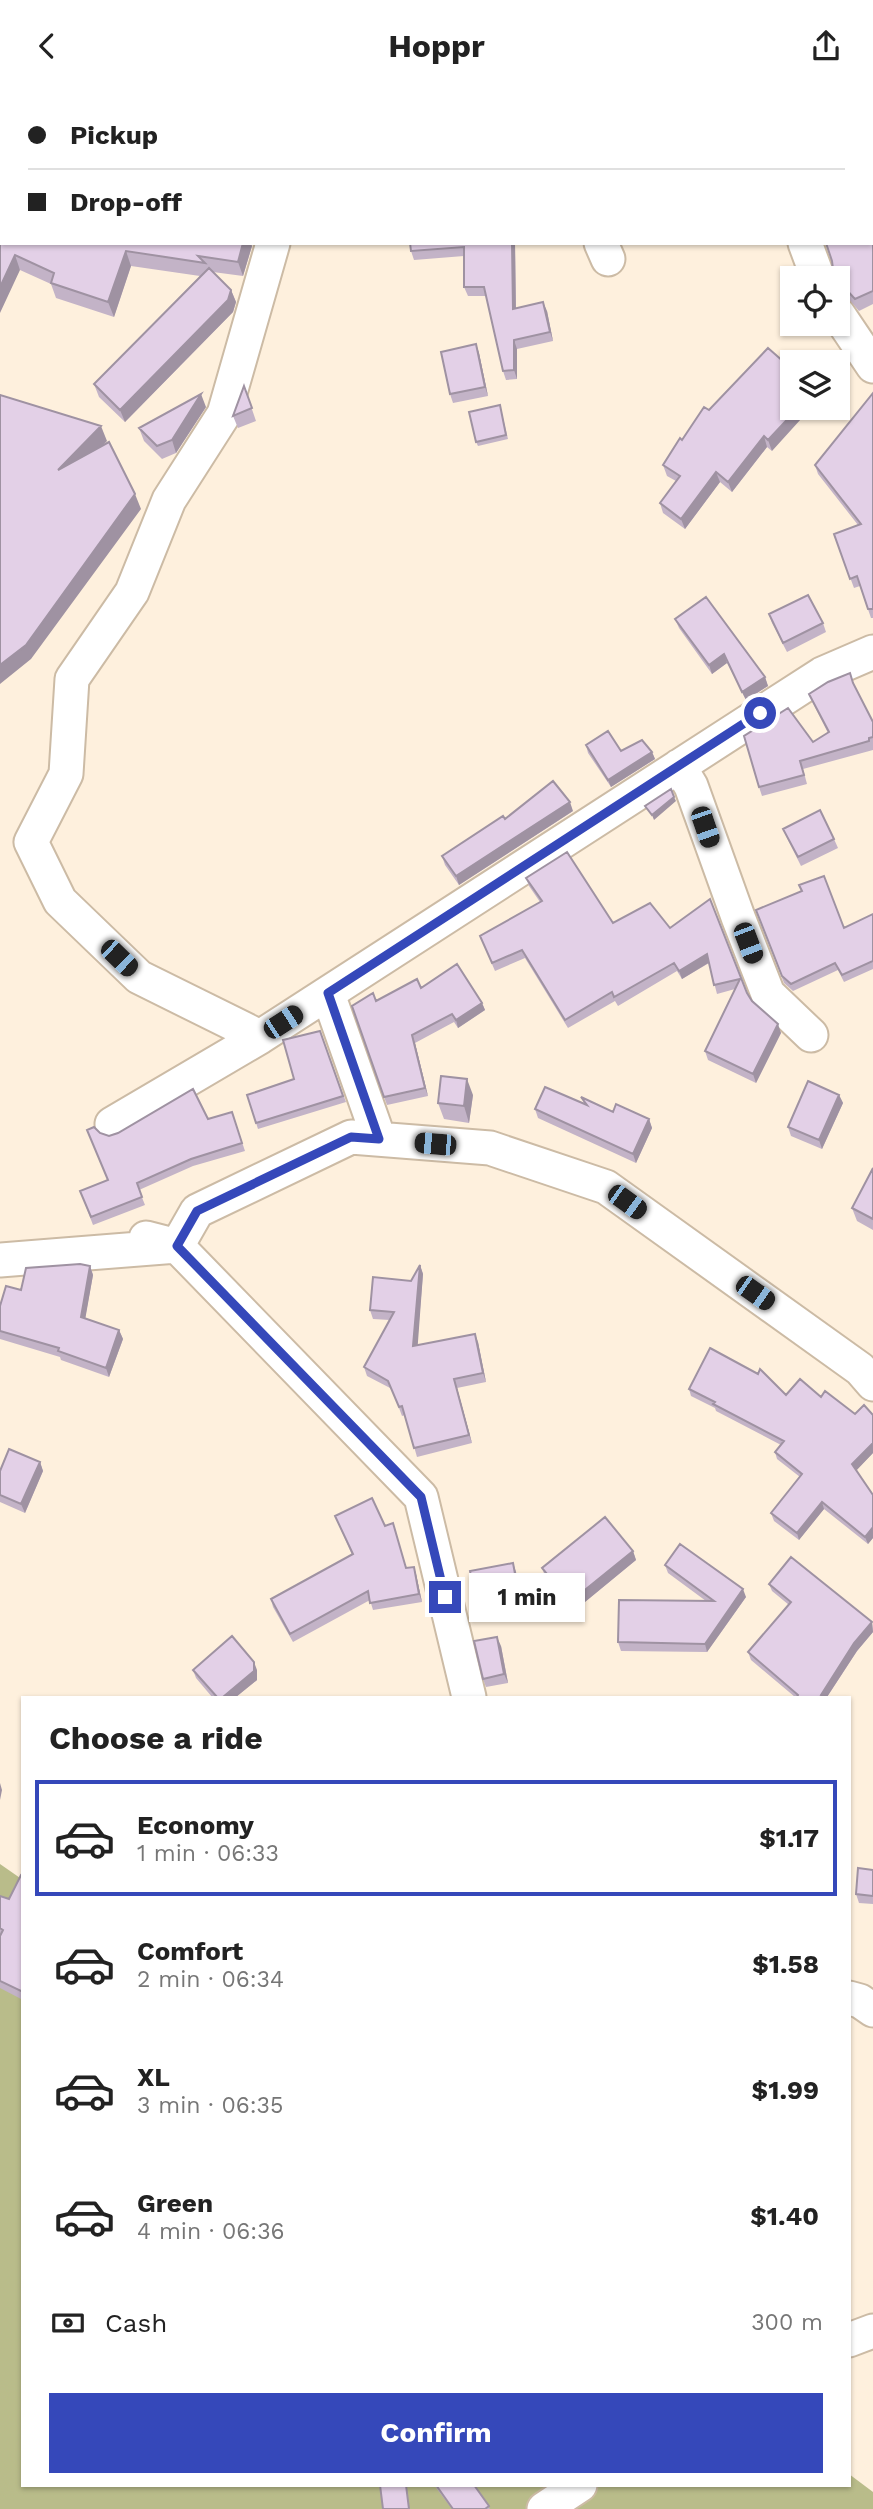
<!DOCTYPE html>
<html lang="en">
<head>
<meta charset="utf-8">
<style>
	:root { --surface:#fff; --page:#f2f2f2; --text:#222; --muted:#767676; --line:#e0e0e0; --accent:#3548ba }
	body { margin:0; font-family:"Work Sans",sans-serif; background:var(--page); color:var(--text); height:100vh; display:flex; flex-direction:column; font-size:26px; white-space:nowrap }
	* { box-sizing:border-box; margin:0 }
	p { font-size:23px; color:var(--muted) }
	.icon { flex:none; width:38px; height:38px; fill:none; stroke:currentColor; stroke-width:2; stroke-linecap:round; stroke-linejoin:round }
	.map { position:relative; flex:1; overflow:hidden }
	.sheet { position:absolute; left:21px; top:1605px; width:830px; height:791px; display:flex; flex-direction:column; background:var(--surface); border-radius:0px; box-shadow:0 2px 5px #0004 }
	.sheet>* { flex:none }
	.top-card { position:absolute; left:0px; top:0px; width:873px; height:154px; box-shadow:0 2px 5px #0004; display:grid; align-content:center; height:154px; padding:0 28px; background:var(--surface) }
	.controls { position:absolute; left:780px; top:175px; display:grid; gap:14px }
	.controls a { display:grid; place-items:center; width:70px; height:70px; border-radius:0px; background:var(--surface); box-shadow:0 2px 5px #0004; font-size:35px }
	.end { position:absolute; width:32px; height:32px; margin:-16px; border:9px solid #3548ba; background:#fff; box-shadow:0 0 0 4px #fff }
	.from { border-radius:50% }
	.bubble { position:absolute; height:49px; border-radius:0px; background:var(--surface); box-shadow:0 2px 5px #0004; font-size:23px; font-weight:700; line-height:49px; text-align:center }
	.car { position:absolute; width:21px; height:42px; margin:-21px -10px; border-radius:9px; box-shadow:0 0 5px 2px #0007; background:linear-gradient(#222 24%,#8ab4d8 0 40%,#222 0 76%,#8ab4d8 0 86%,#222 0) }
	.top-card b { display:flex; align-items:center; gap:24px; height:66px; font-size:26px }
	.top-card b+b { border-top:2px solid var(--line) }
	.top-card i { width:18px; height:18px; background:var(--text) }
	ul { padding:0; list-style:none }
	li { display:flex; align-items:center; gap:21px; height:116px; margin:0 14px 10px; padding:0 14px; border:4px solid transparent; border-radius:0px }
	li div { flex:1 }
	li b { display:block; font-size:26px }
	li em { font-style:normal; font-weight:700 }
	li.active { border-color:var(--accent) }
	li>.icon { width:63px; height:63px; stroke-width:1.5 }
	h2 { padding:0 28px; font-size:32px; line-height:84px }
	.pay { display:flex; align-items:center; gap:18px; height:77px; padding:0 28px; font-size:26px }
	.pay p { margin-inline-start:auto }
	.cta { display:flex; gap:14px; margin-top:auto; padding:14px 28px }
	.cta a { flex:1; height:80px; border-radius:0px; background:var(--accent); color:#fff; font-size:28px; font-weight:700; line-height:80px; text-align:center }
	header { display:flex; justify-content:space-between; align-items:center; height:91px; padding:0 28px; background:var(--surface); font-size:32px; font-weight:700 }
	.map>svg:first-child { display:block }
	.forest { fill:#b9bc8a }
	.lines { fill:none; stroke-linecap:round; stroke-linejoin:round }
	.street-casing { stroke:#ccbba5; stroke-width:37 }
	.street { stroke:#fff; stroke-width:33 }
	.wall { fill:#c3b3c7 }
	.shaded-wall { fill:#9f92a2 }
	.building { fill:#e3d0e7; stroke:#9f92a2; stroke-width:2 }
	.route { stroke:#3548ba; stroke-width:9 }
</style>
</head>
<body>
<header><svg class="icon" aria-label="back" viewBox="0 0 24 24"><path d="M15 5l-7 7 7 7"/></svg>Hoppr<svg class="icon" aria-label="share" viewBox="0 0 24 24"><path d="M12 15V3M7 8l5-5 5 5M5 13v7h14v-7"/></svg></header>
<div class="map">
<svg width="873" height="2418" viewBox="0 0 873 2418">
	<rect width="100%" height="100%" fill="#fef0dd"/>
	<!-- forest -->
	<path class="forest" d="M0,1773L23,1789V2394H849V2383L873,2401V2418H0Z"/>
	<g class="lines">
		<!-- street casing -->
		<g class="street-casing">
			<path id="street" d="M243,0V2
				M536,0L537,2
				M748,0L749,2
				M0,91H2
				M273,152L224,323L169,409L132,501L72,588L66,683L31,751L60,810L139,886L260,946L822,583L873,561
				M601,152L608,168
				M805,152L818,187
				M838,223L873,275
				M679,675L691,695L738,826L768,903L811,944
				M328,903L379,1048
				M112,1033L260,946
				M0,1169L177,1155L146,1147
				M469,1606L421,1406L177,1155L197,1120L351,1046L490,1057L606,1096L860,1278L873,1293
				M849,1907L860,1910L873,1919
				M849,2249L873,2240
				M544,2418L580,2394"/>
		</g>
		<!-- street -->
		<use href="#street" class="street"/>
	</g>
	<!-- wall -->
	<path class="wall" d="M677,0H693L689,2H678Z
		M873,58V213L859,220L847,206L838,205V187L833,178Z
		M2,152L252,155L243,185L213,181L231,199L236,211L233,221L125,331L99,306L94,293L200,185L131,175L114,226L56,207L51,193L20,179Z
		M410,152H515L516,217L547,220L553,250L517,258V288L506,289L503,280L486,205H468L464,196V165L414,169L411,160Z
		M476,253L479,262L488,305L453,312L450,303Z
		M768,257L772,360L767,356L732,401L720,391L685,438L663,422L660,412L676,390L667,385L663,374L682,349Z
		M244,295L256,330L238,337L233,325Z
		M873,302V527H871L860,495L854,497L834,443L858,434L818,383L815,374Z
		M500,314L508,348L478,355L476,351Z
		M206,316L176,362L162,368L144,350L139,337Z
		M769,523L823,532L826,541L787,561L772,532Z
		M675,528L765,586L768,595L746,609L727,572L712,583L679,537Z
		M854,595L873,631V659L803,678L807,693L762,705L759,696L813,651L828,642L813,612L809,603Z
		M586,654L621,660L652,661L655,668L611,696L588,662Z
		M573,720L459,794L445,774L442,765L505,728Z
		M783,738L834,748L838,757L801,775L787,747Z
		M526,787L613,832L670,837L710,808L747,902L752,910L781,942L756,992L708,969L705,960L735,898L717,903L709,872L682,888L677,880L618,915L615,910L568,937L525,867L495,880L480,845L540,811L529,795Z
		M756,819L844,837L873,823V878L844,891L838,879L793,900L784,892Z
		M376,910L482,912L485,919L458,937L454,931L415,952L428,1005L387,1014L384,1006Z
		M320,940L346,1011L258,1038L247,1004L294,988Z
		M473,1004L469,1032L444,1028L438,1012Z
		M839,1004L843,1012L822,1058L791,1045L788,1036Z
		M581,1006L613,1021L649,1028L652,1037L636,1072L538,1027L535,1018L584,1012Z
		M232,1021L245,1060L193,1075L139,1099L145,1114L93,1134L80,1100L108,1089L100,1042L109,1045L208,1028Z
		M873,1077V1139L857,1130L852,1117Z
		M420,1174L423,1183L417,1254L478,1251L486,1291L457,1297L472,1352L417,1366L405,1324L402,1325L392,1298L367,1285L364,1276L390,1229L373,1228L370,1219L411,1190Z
		M90,1175L93,1184L85,1227L119,1239L123,1248L109,1286L61,1269L60,1266L0,1248V1215L21,1199Z
		M689,1298L786,1304L821,1306L855,1323L873,1324V1362L856,1379L873,1404V1447L868,1453L824,1418L799,1449L774,1430L771,1422L800,1386L777,1368L775,1361L781,1354L716,1320L715,1317L691,1305Z
		M40,1371L43,1380L25,1422L0,1411V1380Z
		M335,1425L385,1435L407,1477L416,1483L422,1511L373,1519L370,1509L293,1551L273,1516L271,1508L352,1464Z
		M633,1460L636,1469L574,1520L545,1485L542,1477Z
		M665,1474L746,1506L707,1561L621,1560L618,1551L706,1510L668,1482Z
		M516,1481L523,1518L480,1526L477,1517Z
		M769,1493L872,1531L873,1541L857,1560L827,1606H795L751,1569L748,1561L789,1514L772,1500Z
		M501,1555L508,1592L486,1596L483,1588Z
		M193,1579H257V1589L236,1606H212L196,1587Z
		M873,1779V1813L859,1812L856,1803Z
		M23,1785V1909L0,1897V1805L9,1808Z
		M434,2394H474L490,2418H452Z"/>
	<!-- shaded-wall -->
	<path class="shaded-wall" d="M243,152H251L252,155L243,185L238,171Z
		M512,152H515L516,227L513,218Z
		M126,160L131,175L114,226L108,211Z
		M15,164L20,179L0,222V196Z
		M231,199L236,211L233,221L125,331L120,319Z
		M543,211L547,220L553,250L550,241Z
		M514,249L517,258V288L514,279Z
		M476,253L479,262L488,305L485,296Z
		M201,303L206,316L176,362L172,349Z
		M798,317H811L772,360L768,349Z
		M101,335L107,350L63,394L58,379Z
		M764,345L767,356L732,401L728,391Z
		M716,381L720,391L685,438L681,428Z
		M135,403L141,418L31,568L0,593V574Z
		M724,563L727,572L712,583L709,574Z
		M765,586L768,595L746,609L742,601Z
		M652,661L655,668L611,696L608,689Z
		M674,706L676,710L654,729L652,724Z
		M570,711L573,720L459,794L456,785Z
		M707,863L710,871L682,888L679,880Z
		M482,912L485,919L458,937L456,929Z
		M778,933L781,942L756,992L753,983Z
		M412,944L415,952L428,1005L425,997Z
		M467,988L473,1004L469,1032L464,1015Z
		M839,1004L843,1012L822,1058L819,1049Z
		M649,1028L652,1037L636,1072L633,1063Z
		M420,1174L423,1183L417,1264L413,1255Z
		M90,1175L93,1184L84,1235L81,1226Z
		M119,1239L123,1248L109,1286L106,1277Z
		M475,1243L478,1251L486,1291L483,1282Z
		M454,1288L457,1297L472,1352L469,1344Z
		M873,1352V1362L855,1381L852,1373Z
		M40,1371L43,1380L25,1422L21,1413Z
		M822,1411L824,1418L799,1449L797,1442Z
		M873,1436V1447L868,1453L865,1446Z
		M633,1460L636,1469L574,1520L570,1511Z
		M513,1472L516,1481L523,1518L520,1509Z
		M414,1476L416,1483L422,1511L419,1503Z
		M743,1498L746,1506L707,1561L705,1553Z
		M872,1531L873,1541L857,1560L827,1606H821V1604L854,1552Z
		M497,1546L501,1555L508,1592L504,1583Z
		M254,1571L257,1579V1589L236,1606H223Z
		M0,1692L2,1699L0,1709Z"/>
	<!-- building -->
	<path class="building" d="M44,0H192L191,2H44Z
		M281,0H324V2H273Z
		M466,0H516L517,2H456Z
		M786,0H873V16H872V2H781Z
		M872,58H873V200L855,208L843,195L838,194V187H829L833,178L832,170L826,152H872Z
		M0,119H2V152H243L238,171L198,165L205,172L126,160L108,211L51,192L54,182L15,164L0,196Z
		M410,152H512L513,218L543,211L550,241L514,249V279L503,280L484,196H464V156L411,160Z
		M209,177L231,199L228,209L120,319L94,293Z
		M476,253L485,296L450,303L441,261Z
		M768,257L793,279V317H798L768,349L764,345L728,391L716,381L681,428L660,412L680,385L663,374L680,347L682,349L704,316L709,319Z
		M244,295L252,317L233,325Z
		M873,302V518H868L857,485L850,488L834,443L861,433L815,374Z
		M201,303L172,349L157,355L139,337Z
		M0,304L101,335L58,379L109,351L135,403L26,554L0,574Z
		M500,314L506,344L476,351L469,321Z
		M808,504L823,532L783,552L769,523Z
		M706,506L765,586L742,601L724,563L709,574L675,528Z
		M850,582L853,592L873,631V646L869,647V650L800,670L804,684L759,696L744,645L788,617L813,651L829,641L809,603L828,591Z
		M608,640L621,660L642,649L652,661L608,689L586,654Z
		M553,690L570,711L456,785L442,765L503,725L505,728Z
		M671,698L674,706L652,724L645,715Z
		M820,719L834,748L798,766L783,738Z
		M567,761L613,832L650,812L670,837L710,808L747,902L752,910L778,933L753,983L705,960L740,888L714,894L707,863L679,880L674,872L614,906L612,901L565,929L522,859L492,872L480,845L542,810L526,787Z
		M824,785L844,837L873,823V870L842,884L835,872L791,893L782,885L756,819L802,800L799,794Z
		M457,873L482,912L456,929L452,923L412,944L425,997L384,1006L352,915L373,902L376,910L417,888L421,897Z
		M320,940L343,1005L256,1032L247,1004L294,988L283,949Z
		M441,985L467,988L464,1015L438,1012Z
		M808,990L839,1004L819,1049L788,1036Z
		M545,996L587,1014L581,1006L613,1021L616,1013L649,1028L633,1063L535,1018Z
		M193,998L208,1028L232,1021L242,1052L191,1068L137,1092L142,1106L91,1126L80,1100L108,1089L87,1039L94,1036L100,1042L109,1045L118,1042Z
		M873,1077V1128L852,1117Z
		M80,1173L90,1175L81,1226L119,1239L106,1277L58,1260L59,1257L0,1240V1215L6,1195L21,1199L26,1177Z
		M420,1174L413,1255L475,1243L483,1282L454,1288L469,1344L414,1357L402,1315L399,1316L388,1290L364,1276L394,1221L370,1219L373,1186L411,1190Z
		M710,1257L758,1283L760,1278L786,1304L800,1288L821,1306L825,1300L855,1323L864,1314L873,1324V1352L852,1373L873,1404V1436L865,1446L822,1411L797,1442L771,1422L802,1383L775,1361L784,1350L713,1313L715,1311L689,1298Z
		M9,1358L40,1371L21,1413L0,1404V1380Z
		M372,1407L385,1435L393,1432L406,1477L414,1476L419,1503L370,1512L368,1500L290,1543L271,1508L353,1463L335,1425Z
		M605,1426L633,1460L570,1511L542,1477Z
		M680,1453L743,1498L705,1553L618,1551L619,1509L714,1510L665,1474Z
		M791,1466L872,1531L854,1552L821,1604L826,1606H797L798,1604L748,1561L791,1511L769,1493Z
		M513,1472L520,1509L477,1517L470,1480Z
		M232,1545L254,1571V1580L223,1606H217L193,1579Z
		M497,1546L504,1583L483,1588L474,1550Z
		M858,1777L873,1779V1805L856,1803Z
		M21,1784L23,1785V1901L0,1890V1845L3,1839L0,1837V1805L9,1808Z
		M380,2394H406L409,2418H383Z
		M436,2394H474L489,2415L485,2418H453Z"/>
	<g class="lines">
		<!-- route -->
		<path class="route" d="M445,1506L421,1406L177,1155L197,1120L351,1046L379,1048L328,902L760,622"/>
	</g>
</svg>
<div class="controls">
<a><svg class="icon" aria-label="locate" viewBox="0 0 24 24"><circle cx="12" cy="12" r="6"/><path d="M12 2v4M12 18v4M2 12h4M18 12h4"/></svg></a>
<a><svg class="icon" aria-label="layers" viewBox="0 0 24 24"><path d="M12 4l9 5-9 5-9-5zM3 14l9 5 9-5"/></svg></a>
</div>
<i class="end from" style="left:760px;top:622px"></i>
<i class="end" style="left:445px;top:1506px"></i>
<div class="bubble" style="left:469px;top:1482px;width:116px">1 min</div>
<i class="car" style="left:705px;top:736px;rotate:161deg"></i>
<i class="car" style="left:748px;top:852px;rotate:159deg"></i>
<i class="car" style="left:119px;top:867px;rotate:134deg"></i>
<i class="car" style="left:283px;top:931px;rotate:57deg"></i>
<i class="car" style="left:435px;top:1053px;rotate:275deg"></i>
<i class="car" style="left:627px;top:1111px;rotate:126deg"></i>
<i class="car" style="left:755px;top:1202px;rotate:125deg"></i>
<div class="top-card">
<b><i class="from"></i>Pickup</b>
<b><i></i>Drop-off</b>
</div>
<section class="sheet">
<h2>Choose a ride</h2>
<ul>
<li class="active"><svg class="icon" aria-label="car" viewBox="0 0 24 24"><path d="M5 17H2v-5l4-1 3-4h7l3 4 3 1v5h-3M9 17h6M6 11h13"/><circle cx="7" cy="17" r="2"/><circle cx="17" cy="17" r="2"/></svg><div><b>Economy</b><p>1 min · 06:33</p></div><em>$1.17</em></li>
<li><svg class="icon" aria-label="car" viewBox="0 0 24 24"><path d="M5 17H2v-5l4-1 3-4h7l3 4 3 1v5h-3M9 17h6M6 11h13"/><circle cx="7" cy="17" r="2"/><circle cx="17" cy="17" r="2"/></svg><div><b>Comfort</b><p>2 min · 06:34</p></div><em>$1.58</em></li>
<li><svg class="icon" aria-label="car" viewBox="0 0 24 24"><path d="M5 17H2v-5l4-1 3-4h7l3 4 3 1v5h-3M9 17h6M6 11h13"/><circle cx="7" cy="17" r="2"/><circle cx="17" cy="17" r="2"/></svg><div><b>XL</b><p>3 min · 06:35</p></div><em>$1.99</em></li>
<li><svg class="icon" aria-label="car" viewBox="0 0 24 24"><path d="M5 17H2v-5l4-1 3-4h7l3 4 3 1v5h-3M9 17h6M6 11h13"/><circle cx="7" cy="17" r="2"/><circle cx="17" cy="17" r="2"/></svg><div><b>Green</b><p>4 min · 06:36</p></div><em>$1.40</em></li>
</ul>
<div class="pay"><svg class="icon" aria-label="cash" viewBox="0 0 24 24"><path d="M3 7h18v10H3z"/><circle cx="12" cy="12" r="2"/></svg>Cash<p>300 m</p></div>
<div class="cta"><a>Confirm</a></div>
</section>
</div>
</body>
</html>
